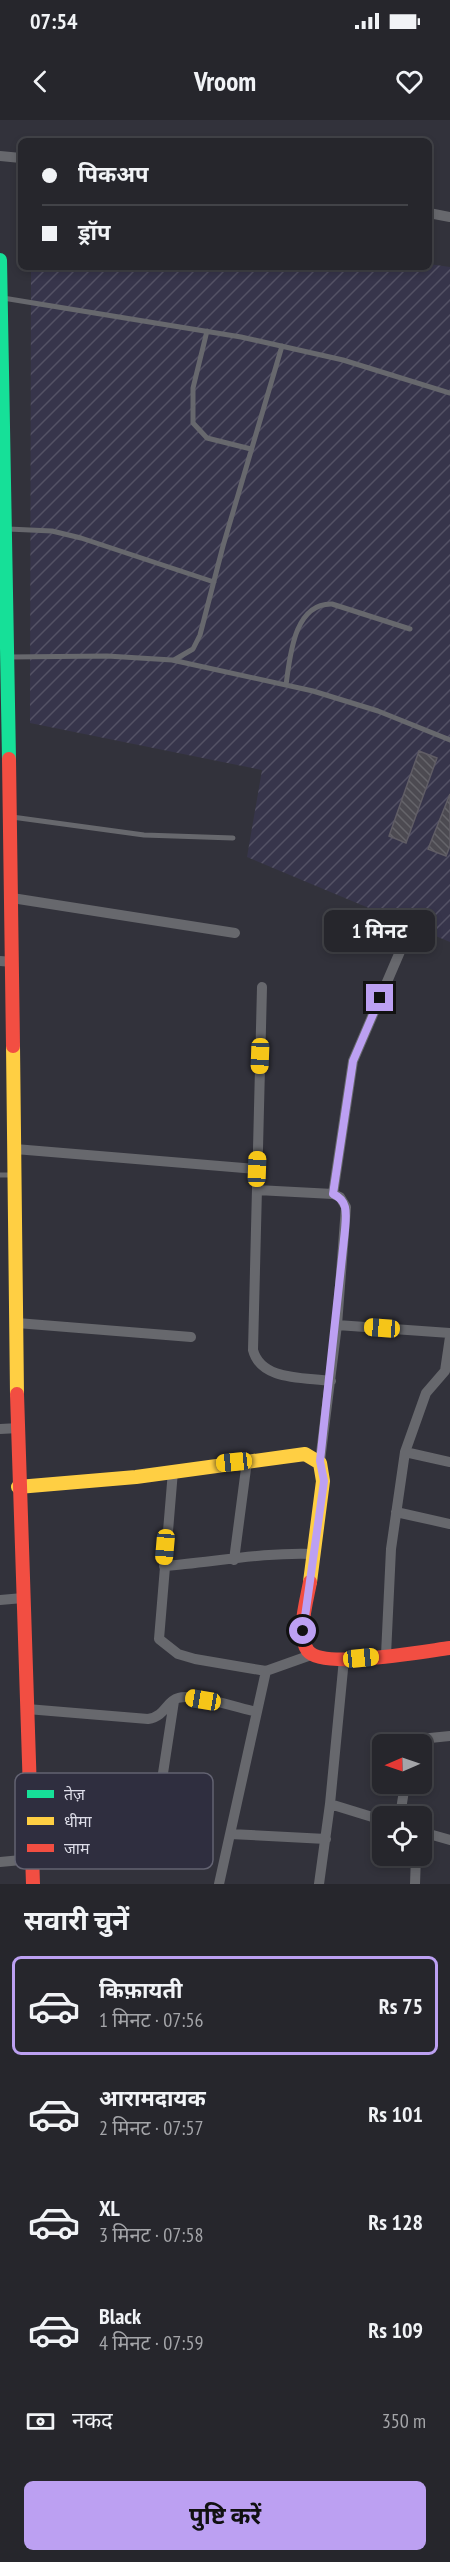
<!DOCTYPE html>
<html lang="hi">
<head>
<meta charset="utf-8">
<style>
	:root { --surface:#26262c; --page:#2e2e34; --text:#f1f3f6; --muted:#a4a5a9; --line:#424348; --accent:#bca0f2 }
	body { margin:0; font-family:"PT Sans Narrow","Noto Sans Devanagari",sans-serif; background:var(--page); color:var(--text); height:100vh; display:flex; flex-direction:column; font-size:22px; white-space:nowrap }
	* { box-sizing:border-box; margin:0 }
	p { font-size:20px; color:var(--muted) }
	.icon { flex:none; width:33px; height:33px; fill:none; stroke:currentColor; stroke-width:2; stroke-linecap:round; stroke-linejoin:round }
	.map { position:relative; height:1764px; overflow:hidden }
	.sheet { display:flex; flex-direction:column; background:var(--surface); flex:1 }
	.sheet>* { flex:none }
	.top-card { position:absolute; left:18px; top:18px; width:414px; height:132px; border-radius:9px; box-shadow:0 3px 9px #0003,0 0 0 2px var(--line); display:grid; align-content:center; height:132px; padding:0 24px; background:var(--surface) }
	.needle { width:39px; rotate:268deg }
	.controls { position:absolute; left:372px; top:1614px; display:grid; gap:12px }
	.controls a { display:grid; place-items:center; width:60px; height:60px; border-radius:9px; background:var(--surface); box-shadow:0 3px 9px #0003,0 0 0 2px var(--line); font-size:30px }
	.end { position:absolute; width:27px; height:27px; margin:-14px; border:8px solid #bca0f2; background:#111; box-shadow:0 0 0 3px #111 }
	.from { border-radius:50% }
	.bubble { position:absolute; height:42px; border-radius:9px; background:var(--surface); box-shadow:0 3px 9px #0003,0 0 0 2px var(--line); font-size:20px; font-weight:700; line-height:42px; text-align:center }
	.car { position:absolute; width:18px; height:36px; margin:-18px -9px; border-radius:8px; box-shadow:0 0 4px 2px #0007; background:linear-gradient(#f5c518 24%,#345 0 40%,#f5c518 0 76%,#345 0 86%,#f5c518 0) }
	.top-card b { display:flex; align-items:center; gap:21px; height:57px; font-size:22px }
	.top-card b+b { border-top:2px solid var(--line) }
	.top-card i { width:15px; height:15px; background:var(--text) }
	ul { padding:0; list-style:none }
	li { display:flex; align-items:center; gap:18px; height:99px; margin:0 12px 9px; padding:0 12px; border:3px solid transparent; border-radius:9px }
	li div { flex:1 }
	li b { display:block; font-size:22px }
	li em { font-style:normal; font-weight:700 }
	li.selected { border-color:var(--accent) }
	li>.icon { width:54px; height:54px; stroke-width:1.5 }
	h2 { padding:0 24px; font-size:27px; line-height:72px }
	.pay { display:flex; align-items:center; gap:15px; height:66px; padding:0 24px; font-size:22px }
	.pay p { margin-inline-start:auto }
	.primary-button { display:flex; gap:12px; margin-top:auto; padding:12px 24px }
	.primary-button a { flex:1; height:69px; border-radius:9px; background:var(--accent); color:#111; font-size:24px; font-weight:700; line-height:69px; text-align:center }
	.status { display:flex; justify-content:space-between; align-items:center; height:42px; padding:0 30px; background:var(--surface); direction:ltr }
	.status svg { height:16px; fill:currentColor }
	header { display:flex; justify-content:space-between; align-items:center; height:78px; padding:0 24px; background:var(--surface); font-size:27px; font-weight:700 }
	.map>svg:first-child { display:block }
	.industrial { fill:url(#industrial-furrows) }
	.building { fill:url(#building-back-hatch); stroke:#605d65; stroke-width:1.5 }
	.lines { fill:none; stroke-linecap:round; stroke-linejoin:round }
	.lane { stroke:#67686d; stroke-width:5 }
	.street { stroke:#67686d; stroke-width:10 }
	.fast { stroke:#16e098; stroke-width:14 }
	.slow { stroke:#ffcf43; stroke-width:14 }
	.jam { stroke:#f24e42; stroke-width:14 }
	.route { stroke:#bca0f2; stroke-width:8 }
	.key { fill:#2f2e3f; stroke:#636372; stroke-width:1.5 }
	.key-label { font-size:16px; fill:#dddde8 }
</style>
</head>
<body>
<div class="status"><b>07:54</b><svg viewBox="0 0 49 12"><path d="M0 12V9h3v3zM5 12V6h3v6zM10 12V3h3v9zM15 12V0h3v12zM26 1h20v11H26zM47 4h2v5h-2z"/></svg></div>
<header><svg class="icon" aria-label="back" viewBox="0 0 24 24"><path d="M15 5l-7 7 7 7"/></svg>Vroom<svg class="icon" aria-label="heart" viewBox="0 0 24 24"><path d="M12 20l-8-8c-3-5 5-10 8-4 3-6 11-1 8 4z"/></svg></header>
<div class="map">
<svg width="450" height="1764" viewBox="0 0 450 1764">
	<defs>
		<pattern id="industrial-furrows" width="10" height="10" patternUnits="userSpaceOnUse" patternTransform="scale(1.5)"><rect width="10" height="10" fill="#37354b"/><path d="M-1 1l2-2M0 10L10 0M9 11l2-2" fill="none" stroke="#545265"/></pattern>
		<pattern id="building-back-hatch" width="6" height="6" patternUnits="userSpaceOnUse" patternTransform="scale(1.5)"><rect width="6" height="6" fill="#4c4a51"/><path d="M-1 5l2 2M0 0l6 6M5-1l2 2" fill="none" stroke="#65646a"/></pattern>
	</defs>
	<rect width="100%" height="100%" fill="#32323b"/>
	<!-- industrial -->
	<path class="industrial" d="M429,144L450,147V822L247,737L262,650L30,603L31,147H429Z"/>
	<!-- building -->
	<path class="building" d="M419,631L437,638L406,723L389,716Z
		M450,674V726L446,736L428,729Z"/>
	<g class="lines">
		<!-- lane -->
		<path class="lane" d="M3,178L241,217L343,240L450,273
			M207,211L193,268V303L207,318L251,329
			M8,409L52,411L81,418L214,462
			M10,537L107,536L172,540L313,571L378,591L450,620
			M174,540L193,529L200,515L223,426L282,226
			M286,565C290,536 294,483 332,484L410,509
			M12,697L144,715L233,718
			M0,1055H11"/>
		<!-- street -->
		<path class="street" d="M0,36L21,38
			M429,93L450,97
			M12,778L235,813
			M0,841L13,842
			M262,867L253,1230C261,1261 304,1257 331,1261
			M15,1029L257,1049
			M257,1070L333,1074L340,1077L346,1087L337,1205L320,1341
			M333,1074L353,941L408,813
			M17,1203L191,1217
			M337,1205L450,1213
			M0,1309L19,1308
			M405,1332L450,1342
			M173,1351L159,1519L178,1534L195,1539L266,1551L311,1535
			M396,1392L450,1404
			M234,1440L247,1341
			M164,1446C214,1442 264,1432 314,1434
			M0,1480L23,1478
			M386,1535L391,1429L405,1332L426,1273L445,1251L450,1217
			M27,1589L148,1599C166,1596 166,1581 178,1578C195,1573 238,1588 257,1592
			M415,1624L430,1618L450,1616
			M330,1684L382,1700
			M400,1696L405,1664
			M422,1712L450,1720
			M32,1714L195,1738
			M230,1714L326,1719
			M151,1732L174,1581
			M0,1742L32,1739
			M219,1764L266,1551
			M319,1764L330,1684L344,1539
			M415,1764L416,1736"/>
		<!-- fast -->
		<path class="fast" d="M0,140L9,639"/>
		<!-- slow -->
		<path class="slow" d="M13,926L17,1274
			M18,1367L136,1357L305,1334L320,1343L323,1361L310,1462"/>
		<!-- jam -->
		<path class="jam" d="M9,639L13,926
			M17,1274L33,1764
			M310,1462C307,1480 296,1515 308,1531C323,1550 426,1531 450,1528"/>
	</g>
	<g class="lines">
		<!-- route -->
		<path class="route" d="M303,1511L324,1361L320,1341L345,1110C346,1095 349,1081 333,1074L353,941L380,878"/>
	</g>
	<!-- legend -->
	<rect x="15" y="1653" width="198" height="96" rx="9" class="key"/>
	<rect x="27" y="1670" width="27" height="8" fill="#16e098"/>
	<rect x="27" y="1697" width="27" height="8" fill="#ffcf43"/>
	<rect x="27" y="1724" width="27" height="8" fill="#f24e42"/>
	<g class="key-label">
		<text x="64" y="1680">तेज़</text>
		<text x="64" y="1707">धीमा</text>
		<text x="64" y="1734">जाम</text>
	</g>
</svg>
<div class="controls">
<a><svg class="needle" viewBox="-14 -14 28 28"><path d="M0-13l5 13h-10z" fill="#e53935"/><path d="M0 13l5-13h-10z" fill="#a4a5a9"/></svg></a>
<a><svg class="icon" aria-label="locate" viewBox="0 0 24 24"><circle cx="12" cy="12" r="6"/><path d="M12 2v4M12 18v4M2 12h4M18 12h4"/></svg></a>
</div>
<i class="end from" style="left:303px;top:1511px"></i>
<i class="end" style="left:380px;top:878px"></i>
<div class="bubble" style="left:324px;top:790px;width:111px">1 मिनट</div>
<i class="car" style="left:260px;top:936px;rotate:182deg"></i>
<i class="car" style="left:257px;top:1049px;rotate:2deg"></i>
<i class="car" style="left:382px;top:1208px;rotate:274deg"></i>
<i class="car" style="left:234px;top:1342px;rotate:264deg"></i>
<i class="car" style="left:165px;top:1427px;rotate:185deg"></i>
<i class="car" style="left:361px;top:1538px;rotate:84deg"></i>
<i class="car" style="left:203px;top:1580px;rotate:280deg"></i>
<div class="top-card">
<b><i class="from"></i>पिकअप</b>
<b><i></i>ड्रॉप</b>
</div>
</div>
<section class="sheet">
<h2>सवारी चुनें</h2>
<ul>
<li class="selected"><svg class="icon" aria-label="car" viewBox="0 0 24 24"><path d="M5 17H2v-5l4-1 3-4h7l3 4 3 1v5h-3M9 17h6M6 11h13"/><circle cx="7" cy="17" r="2"/><circle cx="17" cy="17" r="2"/></svg><div><b>किफ़ायती</b><p>1 मिनट · 07:56</p></div><em>Rs 75</em></li>
<li><svg class="icon" aria-label="car" viewBox="0 0 24 24"><path d="M5 17H2v-5l4-1 3-4h7l3 4 3 1v5h-3M9 17h6M6 11h13"/><circle cx="7" cy="17" r="2"/><circle cx="17" cy="17" r="2"/></svg><div><b>आरामदायक</b><p>2 मिनट · 07:57</p></div><em>Rs 101</em></li>
<li><svg class="icon" aria-label="car" viewBox="0 0 24 24"><path d="M5 17H2v-5l4-1 3-4h7l3 4 3 1v5h-3M9 17h6M6 11h13"/><circle cx="7" cy="17" r="2"/><circle cx="17" cy="17" r="2"/></svg><div><b>XL</b><p>3 मिनट · 07:58</p></div><em>Rs 128</em></li>
<li><svg class="icon" aria-label="car" viewBox="0 0 24 24"><path d="M5 17H2v-5l4-1 3-4h7l3 4 3 1v5h-3M9 17h6M6 11h13"/><circle cx="7" cy="17" r="2"/><circle cx="17" cy="17" r="2"/></svg><div><b>Black</b><p>4 मिनट · 07:59</p></div><em>Rs 109</em></li>
</ul>
<div class="pay"><svg class="icon" aria-label="cash" viewBox="0 0 24 24"><path d="M3 7h18v10H3z"/><circle cx="12" cy="12" r="2"/></svg>नकद<p>350 m</p></div>
<div class="primary-button"><a>पुष्टि करें</a></div>
</section>
</body>
</html>
